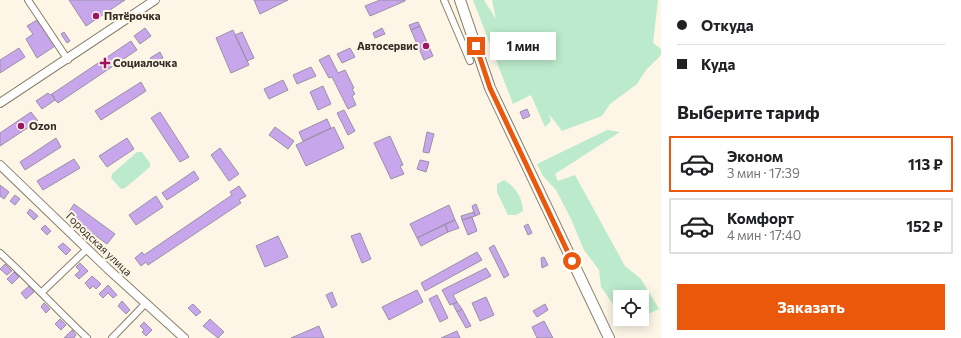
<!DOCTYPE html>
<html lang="ru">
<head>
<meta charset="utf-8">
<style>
	:root { --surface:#fff; --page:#f2f2f2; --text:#202124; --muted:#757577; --line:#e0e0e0; --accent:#ea580c }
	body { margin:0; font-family:Commissioner,sans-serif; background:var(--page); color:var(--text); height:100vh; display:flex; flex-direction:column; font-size:15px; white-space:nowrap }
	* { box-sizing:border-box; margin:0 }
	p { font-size:13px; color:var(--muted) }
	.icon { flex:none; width:22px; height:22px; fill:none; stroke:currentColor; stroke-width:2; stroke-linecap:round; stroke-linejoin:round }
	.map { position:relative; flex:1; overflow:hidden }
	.details { display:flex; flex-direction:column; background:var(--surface); width:300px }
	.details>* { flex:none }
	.banner { display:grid; align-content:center; height:88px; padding:0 16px; background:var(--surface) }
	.fabs { position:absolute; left:613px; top:290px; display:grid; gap:8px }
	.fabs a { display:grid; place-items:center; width:36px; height:36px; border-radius:0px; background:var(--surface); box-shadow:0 2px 10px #0003; font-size:20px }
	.end { position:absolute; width:18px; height:18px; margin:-9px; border:5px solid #ea580c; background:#fff; box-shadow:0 0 0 2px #fff }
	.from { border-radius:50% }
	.bubble { position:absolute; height:28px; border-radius:0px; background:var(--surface); box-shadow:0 2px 10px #0003; font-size:13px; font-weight:700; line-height:28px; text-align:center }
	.banner b { display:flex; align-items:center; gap:14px; height:38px; font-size:15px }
	.banner b+b { border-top:1px solid var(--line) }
	.banner i { width:10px; height:10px; background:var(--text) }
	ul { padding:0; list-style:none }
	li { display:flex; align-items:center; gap:12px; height:56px; margin:0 8px 6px; padding:0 8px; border:2px solid var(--line); border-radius:0px }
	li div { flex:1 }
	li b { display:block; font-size:15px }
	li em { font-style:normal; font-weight:700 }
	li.on { border-color:var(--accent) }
	li>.icon { width:36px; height:36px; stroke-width:1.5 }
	h2 { padding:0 16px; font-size:18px; line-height:48px }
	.action { display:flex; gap:8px; margin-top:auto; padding:8px 16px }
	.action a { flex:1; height:46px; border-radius:0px; background:var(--accent); color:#fff; font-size:16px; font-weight:700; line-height:46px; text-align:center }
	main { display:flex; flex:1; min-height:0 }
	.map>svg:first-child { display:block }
	.green { fill:#bceacc }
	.building { fill:#c7a6eb; stroke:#9a90a7 }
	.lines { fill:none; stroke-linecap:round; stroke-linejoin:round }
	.minor-casing { stroke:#8a7f69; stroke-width:8 }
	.tertiary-casing { stroke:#8a7f69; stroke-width:10 }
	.primary-casing { stroke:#8a7f69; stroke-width:12 }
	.minor { stroke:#fff; stroke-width:6 }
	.tertiary { stroke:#fff; stroke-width:8 }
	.primary { stroke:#fff; stroke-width:10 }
	.route { stroke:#ea580c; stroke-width:5 }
	.poi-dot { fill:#9c1464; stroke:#fdf6e7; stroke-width:1.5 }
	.labels { text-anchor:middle; stroke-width:4; stroke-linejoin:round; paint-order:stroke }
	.poi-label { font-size:11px; font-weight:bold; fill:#342f26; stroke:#fdf6e7; text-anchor:start }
	.street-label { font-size:11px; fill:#342f26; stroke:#fdf6e7 }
</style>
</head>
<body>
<main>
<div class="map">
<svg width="661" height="338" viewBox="0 0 661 338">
	<rect width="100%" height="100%" fill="#fdf6e7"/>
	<!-- green -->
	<path class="green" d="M473,0H484L496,19L492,0H658L653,43L661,49V55L646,70L637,84L610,104L602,116L562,131L549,114L551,121L545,127L531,95L513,104Z
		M607,130L620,132L555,174L558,181L575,175L625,266L641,279L659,309L642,317V297H620V314L601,287L599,270L584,250L571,219L556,190L543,176L537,164Z
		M137,152H142L150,163V167L125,188L121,189L111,178L112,174Z
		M504,180C515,186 523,199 523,211L516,215H508L497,192V184Z"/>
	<!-- building -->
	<path class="building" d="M69,0H125L86,26Z
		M254,0H288L260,14Z
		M380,0H405V1L370,16L365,6Z
		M37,20L55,46L37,58L26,39L33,34L27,26Z
		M418,22L420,26L411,30L409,25Z
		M420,26L433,56L424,60L411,30Z
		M145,28L151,36L140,44L134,36Z
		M382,28L385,34L375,38L373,33Z
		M233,30L249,65L231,73L216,38Z
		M64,32L70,41L67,43L61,34Z
		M242,32L254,58L247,61L235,35Z
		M131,41L137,50L58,103L55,100L52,94Z
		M19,48L25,57L0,73V60Z
		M350,48L355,57L342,63L337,54Z
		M160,52L163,58L154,63L150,58Z
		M329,55L338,73L345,70L354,88L352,89L355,94L352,96L356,105L348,109L332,77L329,78L319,60Z
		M311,67L316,76L297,84L293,75Z
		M283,80L288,90L269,99L264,89Z
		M141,82L146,91L101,120L95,111Z
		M323,86L331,104L318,110L310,92Z
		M48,93L50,95L52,94L55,100L42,109L36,101Z
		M527,109L530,116L523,119L520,112Z
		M344,110L355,131L348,135L337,113Z
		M31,112L38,121L0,146V133Z
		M160,112L189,157L180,162L151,118Z
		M327,119L331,128L303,141L299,132Z
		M275,127L294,141L288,149L269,135Z
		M334,127L344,148L306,166L296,145Z
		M427,132L434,134L429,153L423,152Z
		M390,136L403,165L400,166L404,174L391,179L374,143Z
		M56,138L61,147L25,170L20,162Z
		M127,138L134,149L107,167L99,156Z
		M220,148L239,174L229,181L211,155Z
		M74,159L80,168L43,190L37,181Z
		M420,160L429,162L426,172L417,169Z
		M194,171L199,179L167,200L162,193Z
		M0,185L9,192L4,199L0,196Z
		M239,186L246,196L239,200L241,203L148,265L146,262L141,266L135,258L142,252L144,255L232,195L230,192Z
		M15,195L20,199L15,205L10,201Z
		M156,196L163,207L136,225L129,215Z
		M74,204L115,234L107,244L67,215Z
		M476,204L480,214L475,216L472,206Z
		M449,205L455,220L417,238L410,224Z
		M30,209L38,216L34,220L27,213Z
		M474,212L475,216L462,220L461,216Z
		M472,217L477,231L468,235L462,220Z
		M455,220L459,228L448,232L445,224Z
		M445,224L448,232L421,246L417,238Z
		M528,224L532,233L528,235L524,226Z
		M45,225L51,231L47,235L41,229Z
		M360,233L371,259L362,263L351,236Z
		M278,236L288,257L265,267L256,246Z
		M63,243L71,250L66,255L58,247Z
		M494,245L509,275L504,278L489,248Z
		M477,252L482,260L425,291L421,283Z
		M544,257L548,265L542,268L541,258Z
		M80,263L88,271L79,279L75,275L80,271L76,267Z
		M5,264L12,271L7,275L0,269Z
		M486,268L491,276L453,295L457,302L450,305L442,290Z
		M14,272L19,277L12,284L7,279Z
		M92,276L101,284L96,289L93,286L90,289L85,283Z
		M108,285L117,295L113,298L108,293L103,298L99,294Z
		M29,286L34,292L26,299L21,293Z
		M417,290L423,302L389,320L382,307Z
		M332,292L337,305L332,308L326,295Z
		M437,295L448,318L440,322L429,299Z
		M486,297L494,315L480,321L472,303Z
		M122,301L130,310L126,314L118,306Z
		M457,302L462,309L457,312L453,304Z
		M44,303L50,309L46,313L41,307Z
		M193,304L201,312L196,316L188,308Z
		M545,304L548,310L537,317L533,311Z
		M462,309L471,326L466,328L457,312Z
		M60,319L66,325L61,330L55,324Z
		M210,319L224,332L218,338L203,326Z
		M544,321L553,338H537L532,327Z
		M144,322L152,330L146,336L142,332L144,330L140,326Z
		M319,326L324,338H291Z
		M72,330L76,335L74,338H64Z
		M457,331L460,338H441Z"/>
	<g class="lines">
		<!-- minor casing -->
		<g class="minor-casing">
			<path id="minor" d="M28,0L68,60
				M444,0L470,61
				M0,253C31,281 57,310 87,338
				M42,292L87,249
				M112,338L146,303"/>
		</g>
		<!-- tertiary casing -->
		<g class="tertiary-casing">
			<path id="tertiary" d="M0,103L155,0
				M0,165L108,269L184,338"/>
		</g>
		<!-- primary casing -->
		<g class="primary-casing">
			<path id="primary" d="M460,0L490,88L609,338"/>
		</g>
		<!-- minor -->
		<use href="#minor" class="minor"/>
		<!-- tertiary -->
		<use href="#tertiary" class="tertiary"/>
		<!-- primary -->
		<use href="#primary" class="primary"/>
	</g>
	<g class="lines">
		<!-- route -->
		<path class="route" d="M476,46L490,88L572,261"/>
	</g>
	<!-- markers -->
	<g class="poi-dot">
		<circle cx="96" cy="16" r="4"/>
		<circle cx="426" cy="46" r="4"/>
		<path d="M103 57h4v4h4v4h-4v4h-4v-4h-4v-4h4z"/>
		<circle cx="21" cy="126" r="4"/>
	</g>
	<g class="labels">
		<!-- poi labels -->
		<g class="poi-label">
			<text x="104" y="20">Пятёрочка</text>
			<text x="418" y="50" text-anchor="end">Автосервис</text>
			<text x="113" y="67">Социалочка</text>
			<text x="29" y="130">Ozon</text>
		</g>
		<!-- street labels -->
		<g class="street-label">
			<text transform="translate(99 244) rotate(44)" y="4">Городская улица</text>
		</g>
	</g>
</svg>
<div class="fabs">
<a><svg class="icon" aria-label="locate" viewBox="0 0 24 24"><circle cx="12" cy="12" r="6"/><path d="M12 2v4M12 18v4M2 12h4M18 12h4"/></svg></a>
</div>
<i class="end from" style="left:572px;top:261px"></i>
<i class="end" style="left:476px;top:46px"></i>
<div class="bubble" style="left:490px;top:32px;width:66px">1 мин</div>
</div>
<section class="details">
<div class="banner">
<b><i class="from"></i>Откуда</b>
<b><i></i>Куда</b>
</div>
<h2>Выберите тариф</h2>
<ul>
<li class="on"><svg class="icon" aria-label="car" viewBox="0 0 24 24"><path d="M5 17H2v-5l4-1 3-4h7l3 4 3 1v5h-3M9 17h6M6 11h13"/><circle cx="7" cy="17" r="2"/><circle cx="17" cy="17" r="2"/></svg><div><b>Эконом</b><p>3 мин · 17:39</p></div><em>113 ₽</em></li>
<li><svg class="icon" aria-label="car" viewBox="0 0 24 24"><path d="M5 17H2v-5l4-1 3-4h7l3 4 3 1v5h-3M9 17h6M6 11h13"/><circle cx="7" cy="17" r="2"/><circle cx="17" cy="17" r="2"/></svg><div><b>Комфорт</b><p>4 мин · 17:40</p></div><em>152 ₽</em></li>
</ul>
<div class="action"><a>Заказать</a></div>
</section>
</main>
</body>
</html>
